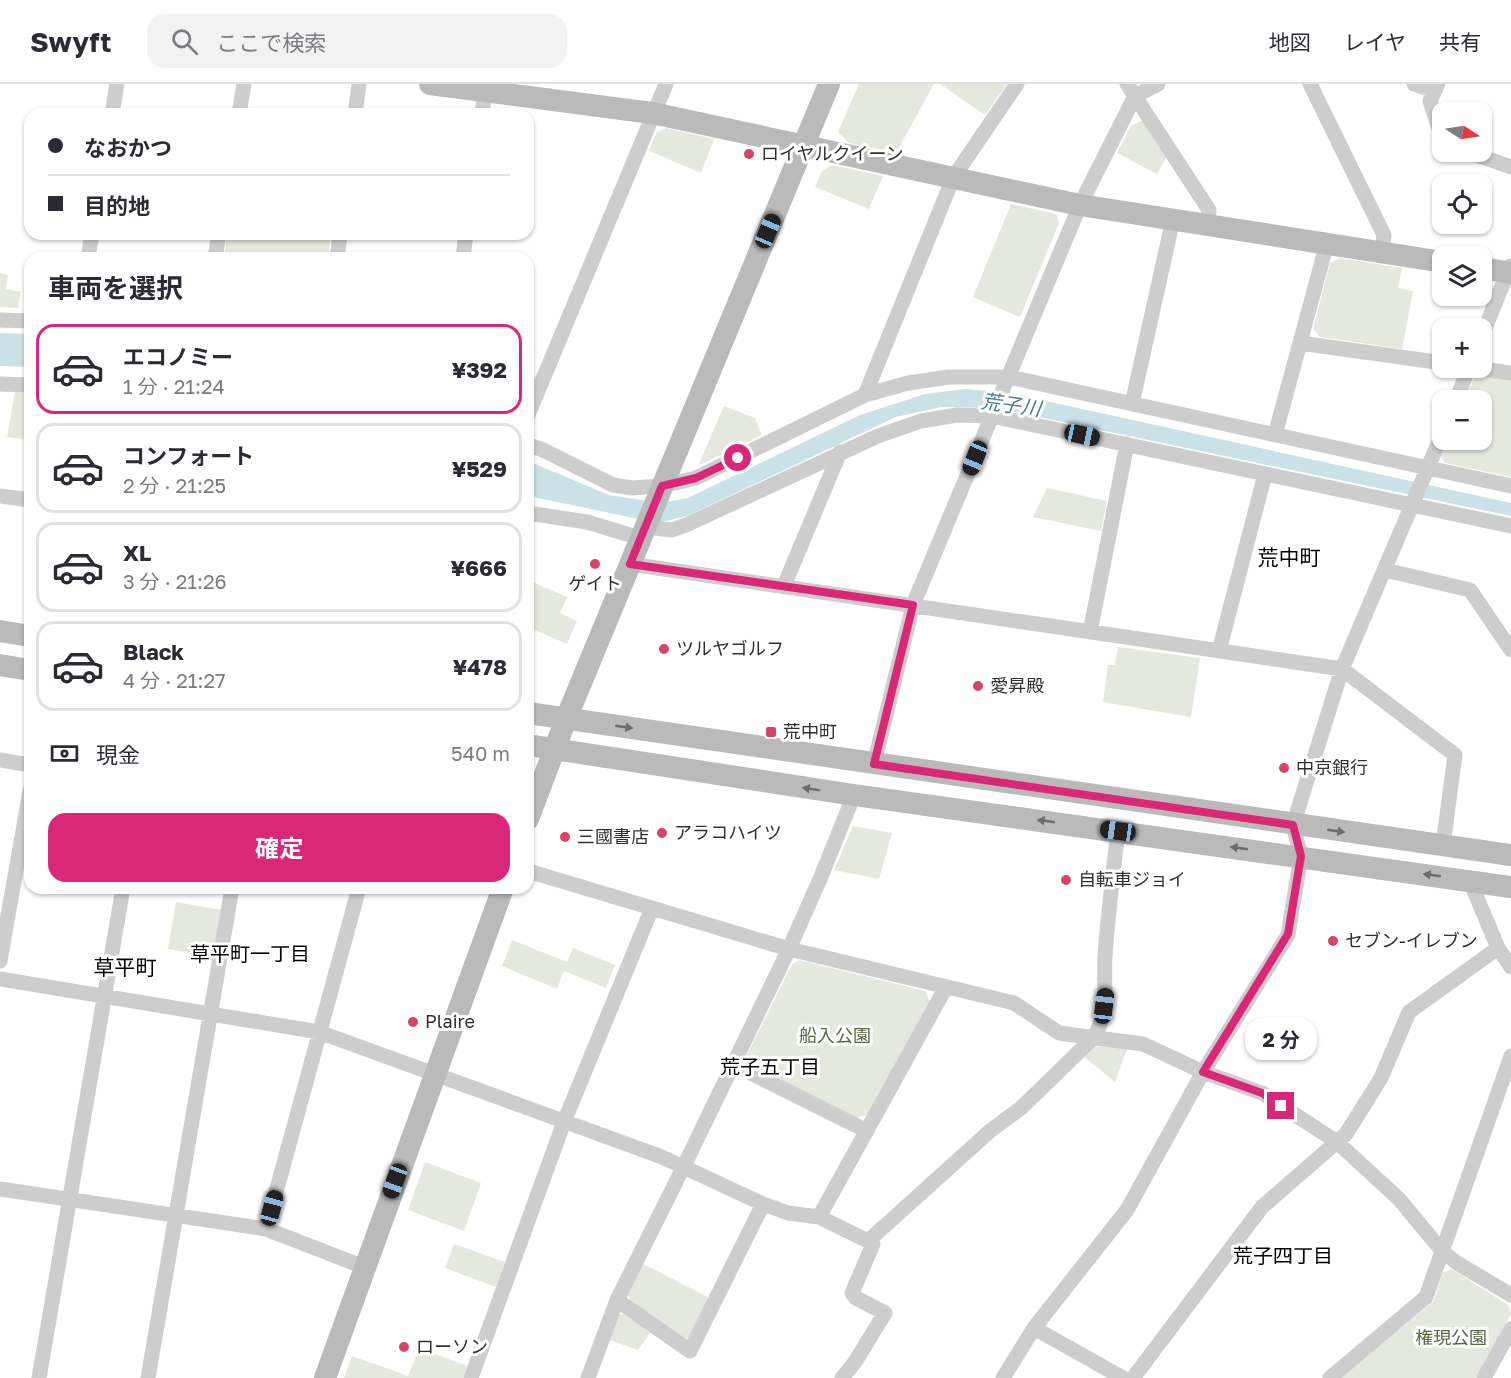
<!DOCTYPE html>
<html lang="ja">
<head>
<meta charset="utf-8">
<style>
	:root { --surface:#fff; --page:#f2f2f3; --text:#2b2b33; --muted:#7c7c81; --line:#e1e1e2; --accent:#db2777 }
	body { margin:0; font-family:"Golos Text","Noto Sans JP",sans-serif; background:var(--page); color:var(--text); height:100vh; display:flex; flex-direction:column; font-size:22px; white-space:nowrap }
	* { box-sizing:border-box; margin:0 }
	p { font-size:20px; color:var(--muted) }
	.icon { flex:none; width:33px; height:33px; fill:none; stroke:currentColor; stroke-width:2; stroke-linecap:round; stroke-linejoin:round }
	.map { position:relative; flex:1; overflow:hidden }
	.drawer { position:absolute; left:24px; top:168px; width:510px; height:642px; display:flex; flex-direction:column; background:var(--surface); border-radius:18px; box-shadow:0 2px 4px #0004 }
	.drawer>* { flex:none }
	.hud { position:absolute; left:24px; top:24px; width:510px; height:132px; border-radius:18px; box-shadow:0 2px 4px #0004; display:grid; align-content:center; height:132px; padding:0 24px; background:var(--surface) }
	.needle { width:39px; rotate:102deg }
	.fabs { position:absolute; left:1432px; top:18px; display:grid; gap:12px }
	.fabs a { display:grid; place-items:center; width:60px; height:60px; border-radius:12px; background:var(--surface); box-shadow:0 2px 4px #0004; font-size:30px }
	.end { position:absolute; width:27px; height:27px; margin:-14px; border:8px solid #db2777; background:#fff; box-shadow:0 0 0 3px #fff }
	.from { border-radius:50% }
	.bubble { position:absolute; height:42px; border-radius:18px; background:var(--surface); box-shadow:0 2px 4px #0004; font-size:20px; font-weight:700; line-height:42px; text-align:center }
	.car { position:absolute; width:18px; height:36px; margin:-18px -9px; border-radius:8px; box-shadow:0 0 4px 2px #0007; background:linear-gradient(#222 24%,#8ab4d8 0 40%,#222 0 76%,#8ab4d8 0 86%,#222 0) }
	.hud b { display:flex; align-items:center; gap:21px; height:57px; font-size:22px }
	.hud b+b { border-top:2px solid var(--line) }
	.hud i { width:15px; height:15px; background:var(--text) }
	ul { padding:0; list-style:none }
	li { display:flex; align-items:center; gap:18px; height:90px; margin:0 12px 9px; padding:0 12px; border:3px solid var(--line); border-radius:18px }
	li div { flex:1 }
	li b { display:block; font-size:22px }
	li em { font-style:normal; font-weight:700 }
	li.active { border-color:var(--accent) }
	li>.icon { width:54px; height:54px; stroke-width:1.5 }
	h2 { padding:0 24px; font-size:27px; line-height:72px }
	.pay { display:flex; align-items:center; gap:15px; height:66px; padding:0 24px; font-size:22px }
	.pay p { margin-inline-start:auto }
	.button { display:flex; gap:12px; margin-top:auto; padding:12px 24px }
	.button a { flex:1; height:69px; border-radius:18px; background:var(--accent); color:#fff; font-size:24px; font-weight:700; line-height:69px; text-align:center }
	header { display:flex; align-items:center; gap:36px; box-sizing:border-box; height:84px; padding:0 30px; background:var(--surface); border-bottom:2px solid var(--line) }
	header strong { font-size:28px }
	nav { display:flex; gap:33px; margin-inline-start:auto; font-size:21px }
	.search { width:420px; height:54px; background:var(--page); display:flex; align-items:center; gap:15px; box-sizing:border-box; padding:0 21px; border-radius:18px; color:var(--muted); font-size:22px }
	.map>svg:first-child { display:block }
	.green { fill:#e5e9dd }
	.water { fill:#cbe1e8 }
	.lines { fill:none; stroke-linecap:round; stroke-linejoin:round }
	.street { stroke:#cdcdcd; stroke-width:15 }
	.secondary { stroke:#bababa; stroke-width:22 }
	.oneway { fill:#6e6e6e }
	.route { stroke:#db2777; stroke-width:8 }
	.poi-dot { fill:#d64467; stroke:#fff; stroke-width:2 }
	.labels { text-anchor:middle; stroke-width:6; stroke-linejoin:round; paint-order:stroke }
	.poi-label { font-size:18px; fill:#303030; stroke:#fff; text-anchor:start }
	.park-label { font-size:18px; fill:#5a6841; stroke:#fff }
	.water-label { font-size:20px; font-style:italic; fill:#457c8c; stroke:#fff }
	.neighbourhood-label { font-size:20px; fill:#000; stroke:#fff }
	.quarter-label { font-size:21px; fill:#000; stroke:#fff }
</style>
</head>
<body>
<header>
<strong>Swyft</strong>
<div class="search"><svg class="icon" aria-label="search" viewBox="0 0 24 24"><circle cx="10" cy="10" r="6"/><path d="M15 15l6 6"/></svg>ここで検索</div>
<nav><a>地図</a><a>レイヤ</a><a>共有</a></nav>
</header>
<div class="map">
<svg width="1511" height="1294" viewBox="0 0 1511 1294">
	<rect width="100%" height="100%" fill="#fff"/>
	<!-- green -->
	<path class="green" d="M859,0H934L896,69L849,59L838,48Z
		M940,0H1007L985,31Z
		M1143,36L1167,72L1157,90L1117,69L1131,42Z
		M666,44L714,55L701,89L649,67L656,49Z
		M832,81L883,92L869,125L815,103L822,87Z
		M1011,120L1056,130L1059,139L1020,233L973,213Z
		M227,150H331L328,174H224Z
		M1340,174L1402,184L1398,204L1413,207L1402,265L1320,253L1313,245L1330,179Z
		M0,189L8,191L6,205L21,208L18,224L0,223Z
		M1484,288L1511,293V393L1445,379L1441,372L1448,356H1482V316H1464L1475,293Z
		M15,308L30,309V356L7,353Z
		M724,322L755,334L762,351L698,382Z
		M1047,404L1107,417L1101,447L1033,433Z
		M528,496L567,513L560,529L577,537L567,560L528,543Z
		M1118,563L1200,574L1191,633L1103,618L1108,581H1115Z
		M853,742L892,749L879,795L834,786Z
		M176,818L221,826L213,872L168,865Z
		M512,856L567,878L573,864L615,881L606,904L564,887L557,905L502,882Z
		M799,876L925,907L931,920L870,1030L853,1034L749,982L745,975L792,880Z
		M1106,960L1127,965L1115,998L1083,972L1089,965Z
		M425,1078L481,1099L464,1147L408,1126Z
		M454,1160L505,1178L496,1203L445,1184Z
		M643,1180L710,1214L687,1260L632,1219L627,1210Z
		M1452,1185L1508,1221L1511,1230L1476,1294H1341L1434,1217L1443,1188Z
		M626,1229L651,1248L638,1266L607,1255L619,1231Z
		M419,1264L467,1282L463,1294H344L352,1272L408,1292Z"/>
	<!-- water -->
	<path class="water" d="M0,249L30,250V283L0,282Z
		M965,305L1005,308L1511,419V432L996,324L941,323L896,333L687,432L658,439L528,412V377L609,411L661,419L688,414L860,331L925,310Z"/>
	<g class="lines">
		<!-- street -->
		<path class="street" d="M1127,0L1209,126L1208,141
			M1310,0L1384,151L1382,168
			M1414,0L1434,7
			M1438,0L1430,17L1443,57
			M112,30L117,0
			M239,30L244,0
			M355,30L359,0
			M482,30L486,0
			M1468,68L1511,83
			M88,174L92,150
			M215,174L219,150
			M337,174L340,150
			M463,174L466,150
			M0,236L30,237
			M1482,252L1510,182
			M1300,259L1443,279
			M1477,284L1511,289
			M0,300L30,301
			M865,311L953,94L1017,0
			M1456,316L1469,284
			M1132,320L1173,135
			M528,331L666,0
			M1275,351L1327,159
			M528,361L541,365L613,401L632,404L662,402L696,394L865,311L908,299L949,293H1009L1511,402
			M0,412L30,416
			M528,429L587,438L640,454
			M645,443L672,446L686,441L878,352L921,337L957,331L992,332L1511,442
			M630,480L1342,585L1455,671L1443,761
			M1385,486L1470,506L1511,566
			M784,502L840,368
			M1090,548L1127,360
			M1219,567L1265,390
			M0,676L30,681
			M874,680L913,521L1080,121L1135,12L1158,0
			M528,787L789,865L1014,919L1059,949L1143,960L1203,988L1262,1009L1337,1058L1399,1115L1442,1167L1457,1179L1511,1211
			M1470,797L1498,864L1511,883
			M0,877L30,707
			M0,895L319,948L662,1073L763,1120L788,1129L819,1133L946,903
			M733,980L867,1047
			M0,1105L266,1145L364,1183
			M819,1133L868,1157
			M266,1145L359,804
			M617,1216L690,1267L763,1120
			M1034,1244L1123,1294
			M39,1294L123,804
			M148,1294L232,804
			M471,1294L564,1038L652,824
			M588,1294L617,1216L684,1082L789,865L820,795L854,711
			M842,1294L855,1278L885,1229L856,1214L852,1209L873,1160L868,1157L990,1047L1021,1024L1094,953C1110,926 1103,901 1105,872C1108,830 1113,789 1118,747
			M1003,1294L1034,1244L1127,1126L1203,988L1288,851L1301,772L1293,741L1342,585L1443,348
			M1133,1294L1262,1123L1346,1050L1381,994L1409,928L1498,864
			M1330,1294L1426,1213L1511,972
			M1484,1294L1511,1245"/>
		<!-- secondary -->
		<path class="secondary" d="M430,0L652,29L1080,121L1443,178
			M1482,184L1511,189
			M0,547L30,552
			M0,581L30,586
			M528,629L1511,771
			M528,661L854,711L1511,803
			M528,735L566,635L829,0
			M325,1294L503,804"/>
	</g>
	<!-- one-way arrows -->
	<defs><path id="oneway-solid" d="M-6-.8H1V-3.2L6.5 0L1 3.2V.8H-6Z" transform="scale(1.5)"/></defs>
	<g class="oneway">
		<use href="#oneway-solid" transform="translate(624 643) rotate(8)"/>
		<use href="#oneway-solid" transform="translate(811 705) rotate(-171)"/>
		<use href="#oneway-solid" transform="translate(1046 737) rotate(-172)"/>
		<use href="#oneway-solid" transform="translate(1336 747) rotate(8)"/>
		<use href="#oneway-solid" transform="translate(1239 764) rotate(-172)"/>
		<use href="#oneway-solid" transform="translate(1432 791) rotate(-172)"/>
	</g>
	<g class="lines">
		<!-- route -->
		<path class="route" d="M738,374L696,394L662,402L630,480L913,521L874,680L1293,741L1301,772L1288,850L1203,988L1262,1009L1281,1022"/>
	</g>
	<!-- markers -->
	<g class="poi-dot">
		<circle cx="749" cy="70" r="6"/>
		<circle cx="595" cy="480" r="6"/>
		<circle cx="664" cy="565" r="6"/>
		<circle cx="978" cy="602" r="6"/>
		<rect x="765" y="642" width="12" height="12" rx="3"/>
		<circle cx="1284" cy="684" r="6"/>
		<circle cx="662" cy="749" r="6"/>
		<circle cx="565" cy="753" r="6"/>
		<circle cx="1066" cy="796" r="6"/>
		<circle cx="1333" cy="857" r="6"/>
		<circle cx="413" cy="938" r="6"/>
		<circle cx="404" cy="1263" r="6"/>
	</g>
	<g class="labels">
		<!-- poi labels -->
		<g class="poi-label">
			<text x="761" y="76">ロイヤルクイーン</text>
			<text x="595" y="506" text-anchor="middle">ゲイト</text>
			<text x="676" y="571">ツルヤゴルフ</text>
			<text x="990" y="608">愛昇殿</text>
			<text x="783" y="654">荒中町</text>
			<text x="1296" y="690">中京銀行</text>
			<text x="674" y="755">アラコハイツ</text>
			<text x="577" y="759">三國書店</text>
			<text x="1078" y="802">自転車ジョイ</text>
			<text x="1345" y="863">セブン-イレブン</text>
			<text x="425" y="944">Plaire</text>
			<text x="416" y="1269">ローソン</text>
		</g>
		<!-- park labels -->
		<g class="park-label">
			<text x="835" y="958">船入公園</text>
			<text x="1451" y="1260">権現公園</text>
		</g>
		<!-- water labels -->
		<g class="water-label">
			<text transform="translate(1011 321) rotate(8)" y="7">荒子川</text>
		</g>
		<!-- neighbourhood labels -->
		<g class="neighbourhood-label">
			<text x="250" y="877">草平町一丁目</text>
			<text x="770" y="990">荒子五丁目</text>
			<text x="1283" y="1179">荒子四丁目</text>
		</g>
		<!-- quarter labels -->
		<g class="quarter-label">
			<text x="1289" y="481">荒中町</text>
			<text x="125" y="891">草平町</text>
		</g>
	</g>
</svg>
<div class="fabs">
<a><svg class="needle" viewBox="-14 -14 28 28"><path d="M0-13l5 13h-10z" fill="#e53935"/><path d="M0 13l5-13h-10z" fill="#7c7c81"/></svg></a>
<a><svg class="icon" aria-label="locate" viewBox="0 0 24 24"><circle cx="12" cy="12" r="6"/><path d="M12 2v4M12 18v4M2 12h4M18 12h4"/></svg></a>
<a><svg class="icon" aria-label="layers" viewBox="0 0 24 24"><path d="M12 4l9 5-9 5-9-5zM3 14l9 5 9-5"/></svg></a>
<a>+</a>
<a>−</a>
</div>
<i class="end from" style="left:738px;top:374px"></i>
<i class="end" style="left:1281px;top:1022px"></i>
<div class="bubble" style="left:1245px;top:934px;width:72px">2 分</div>
<i class="car" style="left:768px;top:147px;rotate:23deg"></i>
<i class="car" style="left:1082px;top:351px;rotate:102deg"></i>
<i class="car" style="left:975px;top:374px;rotate:202deg"></i>
<i class="car" style="left:1118px;top:747px;rotate:278deg"></i>
<i class="car" style="left:1104px;top:922px;rotate:7deg"></i>
<i class="car" style="left:395px;top:1097px;rotate:200deg"></i>
<i class="car" style="left:272px;top:1124px;rotate:15deg"></i>
<div class="hud">
<b><i class="from"></i>なおかつ</b>
<b><i></i>目的地</b>
</div>
<section class="drawer">
<h2>車両を選択</h2>
<ul>
<li class="active"><svg class="icon" aria-label="car" viewBox="0 0 24 24"><path d="M5 17H2v-5l4-1 3-4h7l3 4 3 1v5h-3M9 17h6M6 11h13"/><circle cx="7" cy="17" r="2"/><circle cx="17" cy="17" r="2"/></svg><div><b>エコノミー</b><p>1 分 · 21:24</p></div><em>¥392</em></li>
<li><svg class="icon" aria-label="car" viewBox="0 0 24 24"><path d="M5 17H2v-5l4-1 3-4h7l3 4 3 1v5h-3M9 17h6M6 11h13"/><circle cx="7" cy="17" r="2"/><circle cx="17" cy="17" r="2"/></svg><div><b>コンフォート</b><p>2 分 · 21:25</p></div><em>¥529</em></li>
<li><svg class="icon" aria-label="car" viewBox="0 0 24 24"><path d="M5 17H2v-5l4-1 3-4h7l3 4 3 1v5h-3M9 17h6M6 11h13"/><circle cx="7" cy="17" r="2"/><circle cx="17" cy="17" r="2"/></svg><div><b>XL</b><p>3 分 · 21:26</p></div><em>¥666</em></li>
<li><svg class="icon" aria-label="car" viewBox="0 0 24 24"><path d="M5 17H2v-5l4-1 3-4h7l3 4 3 1v5h-3M9 17h6M6 11h13"/><circle cx="7" cy="17" r="2"/><circle cx="17" cy="17" r="2"/></svg><div><b>Black</b><p>4 分 · 21:27</p></div><em>¥478</em></li>
</ul>
<div class="pay"><svg class="icon" aria-label="cash" viewBox="0 0 24 24"><path d="M3 7h18v10H3z"/><circle cx="12" cy="12" r="2"/></svg>現金<p>540 m</p></div>
<div class="button"><a>確定</a></div>
</section>
</div>
</body>
</html>
